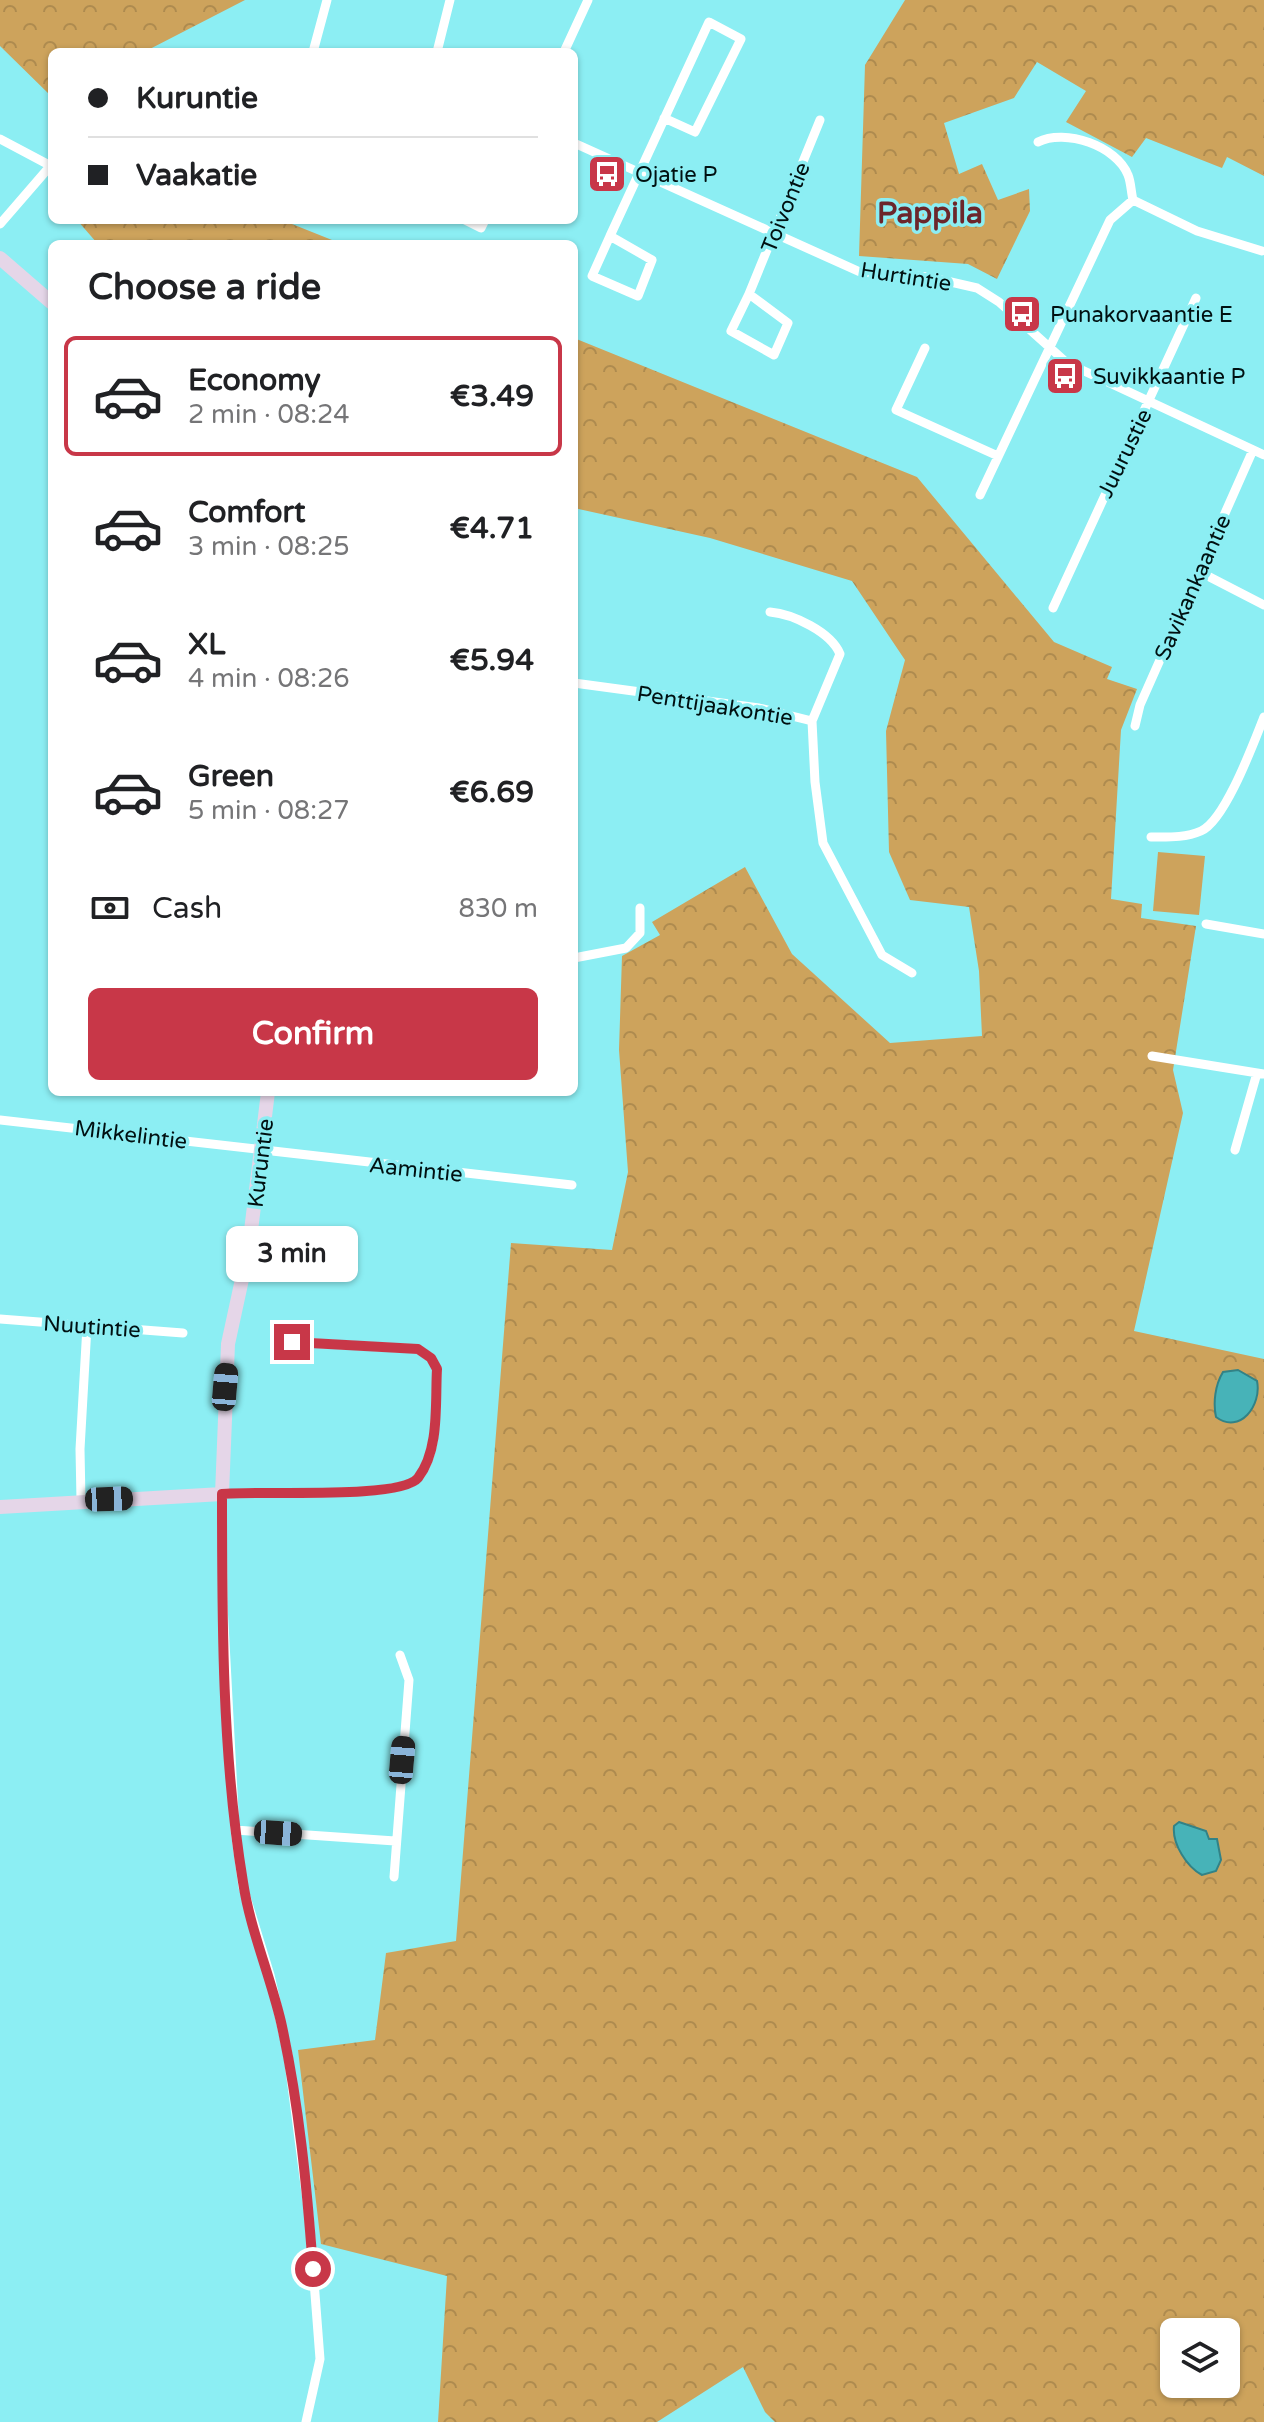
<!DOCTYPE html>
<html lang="en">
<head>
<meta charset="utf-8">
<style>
	:root { --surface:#fff; --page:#f6f6f6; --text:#202124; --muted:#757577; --line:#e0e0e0; --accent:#c83748 }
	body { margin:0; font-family:"Varela Round",sans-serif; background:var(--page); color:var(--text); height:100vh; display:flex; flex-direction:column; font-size:30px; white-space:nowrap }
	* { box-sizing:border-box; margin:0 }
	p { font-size:26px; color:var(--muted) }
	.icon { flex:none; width:44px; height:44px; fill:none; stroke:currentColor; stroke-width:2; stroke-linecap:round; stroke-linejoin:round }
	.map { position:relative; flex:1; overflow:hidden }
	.panel { position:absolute; left:48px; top:240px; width:530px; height:856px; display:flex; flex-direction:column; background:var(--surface); border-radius:12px; box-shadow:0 2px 6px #0004 }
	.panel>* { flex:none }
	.hud { position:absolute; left:48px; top:48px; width:530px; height:176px; border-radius:12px; box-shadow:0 2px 6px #0004; display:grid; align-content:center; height:176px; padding:0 40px; background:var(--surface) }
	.buttons { position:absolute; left:1160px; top:2318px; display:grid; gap:16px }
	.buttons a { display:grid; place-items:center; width:80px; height:80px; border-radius:12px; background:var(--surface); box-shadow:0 2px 6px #0004; font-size:40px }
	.end { position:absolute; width:36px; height:36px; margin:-18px; border:10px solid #c83748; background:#fff; box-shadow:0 0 0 4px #fff }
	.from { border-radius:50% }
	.bubble { position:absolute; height:56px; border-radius:12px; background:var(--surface); box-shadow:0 2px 6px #0004; font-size:26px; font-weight:700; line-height:56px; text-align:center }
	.car { position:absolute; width:24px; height:48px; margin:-24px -12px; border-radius:10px; box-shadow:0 0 6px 2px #0007; background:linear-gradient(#222 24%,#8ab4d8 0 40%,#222 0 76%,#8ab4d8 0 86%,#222 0) }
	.hud b { display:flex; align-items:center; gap:28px; height:76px; font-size:30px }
	.hud b+b { border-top:2px solid var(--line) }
	.hud i { width:20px; height:20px; background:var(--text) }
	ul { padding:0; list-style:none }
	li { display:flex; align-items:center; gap:24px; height:120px; margin:0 16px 12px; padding:0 24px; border:4px solid transparent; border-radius:12px }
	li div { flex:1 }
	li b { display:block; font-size:30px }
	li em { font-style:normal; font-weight:700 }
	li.current { border-color:var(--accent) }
	li>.icon { width:72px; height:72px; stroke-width:1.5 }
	h2 { padding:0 40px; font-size:36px; line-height:96px }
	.pay { display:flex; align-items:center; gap:20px; height:88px; padding:0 40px; font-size:30px }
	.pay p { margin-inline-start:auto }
	.button { display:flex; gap:16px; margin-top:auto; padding:16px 40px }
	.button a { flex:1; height:92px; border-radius:12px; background:var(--accent); color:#fff; font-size:32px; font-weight:700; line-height:92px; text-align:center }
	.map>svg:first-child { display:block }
	.forest { fill:url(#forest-crowns); fill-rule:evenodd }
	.garden { fill:#cda35c }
	.water { fill:#47b3b8; stroke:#328286; stroke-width:2 }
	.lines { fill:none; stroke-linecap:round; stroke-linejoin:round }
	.street { stroke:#fff; stroke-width:9 }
	.secondary { stroke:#e5d6e8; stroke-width:14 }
	.route { stroke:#c83748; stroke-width:10 }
	.labels { text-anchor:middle; stroke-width:7; stroke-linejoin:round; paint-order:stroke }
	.poi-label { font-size:22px; fill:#001011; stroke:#8ceef3; text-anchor:start }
	.street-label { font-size:22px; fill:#001011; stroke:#8ceef3 }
	.district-label { font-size:30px; font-weight:bold; fill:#6c262b; stroke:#8ceef3 }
</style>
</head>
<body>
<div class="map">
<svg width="1264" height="2422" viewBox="0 0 1264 2422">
	<defs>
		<pattern id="forest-crowns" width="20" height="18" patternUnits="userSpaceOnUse" patternTransform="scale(2)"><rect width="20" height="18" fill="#cda35c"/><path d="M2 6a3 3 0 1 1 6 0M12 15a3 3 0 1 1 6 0" fill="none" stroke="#ae8b4f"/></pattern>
	</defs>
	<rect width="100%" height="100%" fill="#8ceef3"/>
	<!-- forest -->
	<path class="forest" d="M0,0H245L144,52H52V97L0,46Z
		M905,0H1264V176L1227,157L1222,168L1146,138L1132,157L1066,122L1086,91L1037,62L1014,98L944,123L959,174L982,164L998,200L1029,189L1030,211L997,279L968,264L859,256L865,65Z
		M77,220H282L342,244L97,243Z
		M574,338L917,477L1054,642L1112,667L1107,679L1137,689L1121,730L1111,899L1142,904L1141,918L1196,926L1173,1070L1183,1113L1134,1331L1264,1359V2422H775L765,2412L743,2367L657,2422H438L447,2276L321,2244L298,2050L375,2040L386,1953L456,1941L511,1243L612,1250L628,1172L619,1050L622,956L660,935L652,922L745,867L792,954L890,1043L982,1036L979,971L969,907L910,900L889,852L886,731L905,660L852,581L710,538L574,508ZM1174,2332H1226V2384H1174Z"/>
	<!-- garden -->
	<path class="garden" d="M1158,852L1205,856L1199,915L1153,911Z"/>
	<!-- water -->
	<path class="water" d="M1238,1370L1257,1381C1262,1405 1240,1435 1216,1417C1213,1403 1215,1385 1223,1372Z
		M1179,1822L1206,1831L1209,1839H1217L1221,1860L1216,1871L1202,1875C1187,1867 1172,1844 1174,1826Z"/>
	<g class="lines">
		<!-- street -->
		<path class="street" d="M313,52L327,0
			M437,52L450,0
			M564,52L588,0
			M0,139L51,166
			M574,143L860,272L929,277L977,288L999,302L1067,363L1264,455
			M1133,200L1197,231L1262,251
			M465,220L481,228L485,220
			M0,224L52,164
			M610,236L592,276L638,296L652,260L610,236L709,22L741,39L695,132L664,118
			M749,294L731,331L774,355L788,323L749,294L820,120
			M925,348L896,410L998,456
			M980,495L1110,220L1133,200C1131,192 1131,182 1128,175C1117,146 1065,128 1038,142
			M1198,571L1264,605
			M1053,608L1196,298
			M770,612C793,614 831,632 840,654L812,721
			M574,683L759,708L812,721L815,782L823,843L882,955L912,973
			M1135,726L1140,705L1253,450
			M1151,837C1168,837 1185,838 1201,831C1225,821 1254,742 1264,717
			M1206,924L1264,934
			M574,958L626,948L640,933V908
			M1152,1056L1264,1074
			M0,1120L572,1185
			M1235,1150L1257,1073
			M0,1319L183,1333
			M292,1342L418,1349L431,1358L437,1369C435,1402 440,1451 418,1478C400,1500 257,1490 222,1494L223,1605L235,1830L243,1887L270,1975L288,2055L309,2216L320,2359L306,2422
			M81,1500L80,1449L87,1326
			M235,1830L395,1841
			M394,1877L409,1680L400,1655"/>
		<!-- secondary -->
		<path class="secondary" d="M0,258L52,303
			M0,1507L222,1494L228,1344L249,1247L268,1092"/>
	</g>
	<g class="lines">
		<!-- route -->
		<path class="route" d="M292,1342L418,1349L431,1358L437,1369C435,1402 440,1450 418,1478C400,1500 257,1490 222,1494C222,1622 222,1755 243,1882C250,1929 270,1975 281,2022C299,2103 307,2187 313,2269"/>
	</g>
	<!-- icons -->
	<defs>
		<g id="bus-square" transform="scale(2)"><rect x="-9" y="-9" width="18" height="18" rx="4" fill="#c83748" stroke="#8ceef3"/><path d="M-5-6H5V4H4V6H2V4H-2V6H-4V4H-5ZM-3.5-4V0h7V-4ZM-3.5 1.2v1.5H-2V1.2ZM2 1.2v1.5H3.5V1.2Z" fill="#fff"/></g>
	</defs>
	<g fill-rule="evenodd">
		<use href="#bus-square" x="607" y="174"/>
		<use href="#bus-square" x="1022" y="314"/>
		<use href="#bus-square" x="1065" y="376"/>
	</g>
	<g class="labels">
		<!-- poi labels -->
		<g class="poi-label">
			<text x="635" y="182">Ojatie P</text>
			<text x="1050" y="322">Punakorvaantie E</text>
			<text x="1093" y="384">Suvikkaantie P</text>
		</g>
		<!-- street labels -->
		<g class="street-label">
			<text transform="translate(785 207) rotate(-68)" y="8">Toivontie</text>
			<text transform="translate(906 276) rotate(9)" y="8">Hurtintie</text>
			<text transform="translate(1124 453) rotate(-64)" y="8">Juurustie</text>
			<text transform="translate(1192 587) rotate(-66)" y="8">Savikankaantie</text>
			<text transform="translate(715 705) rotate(9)" y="8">Penttijaakontie</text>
			<text transform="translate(131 1134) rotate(7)" y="8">Mikkelintie</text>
			<text transform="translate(260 1163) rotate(-83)" y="8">Kuruntie</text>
			<text transform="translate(416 1169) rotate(6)" y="8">Aamintie</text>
			<text transform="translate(92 1326) rotate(4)" y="8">Nuutintie</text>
		</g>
		<!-- district labels -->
		<g class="district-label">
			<text x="930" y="223">Pappila</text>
		</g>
	</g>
</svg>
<div class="buttons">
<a><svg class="icon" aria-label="layers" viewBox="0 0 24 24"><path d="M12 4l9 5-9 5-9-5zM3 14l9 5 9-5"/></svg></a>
</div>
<i class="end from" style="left:313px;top:2269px"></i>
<i class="end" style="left:292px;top:1342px"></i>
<div class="bubble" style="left:226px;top:1226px;width:132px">3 min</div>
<i class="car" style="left:225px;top:1387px;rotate:5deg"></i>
<i class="car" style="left:109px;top:1499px;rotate:88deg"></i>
<i class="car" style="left:402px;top:1760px;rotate:5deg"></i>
<i class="car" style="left:278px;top:1833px;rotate:94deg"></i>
<div class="hud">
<b><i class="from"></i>Kuruntie</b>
<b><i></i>Vaakatie</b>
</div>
<section class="panel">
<h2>Choose a ride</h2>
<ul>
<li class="current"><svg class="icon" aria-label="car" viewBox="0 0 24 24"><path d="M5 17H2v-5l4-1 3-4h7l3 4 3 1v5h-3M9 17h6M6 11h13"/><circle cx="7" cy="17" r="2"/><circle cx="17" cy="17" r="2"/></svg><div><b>Economy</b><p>2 min · 08:24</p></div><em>€3.49</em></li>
<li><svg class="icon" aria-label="car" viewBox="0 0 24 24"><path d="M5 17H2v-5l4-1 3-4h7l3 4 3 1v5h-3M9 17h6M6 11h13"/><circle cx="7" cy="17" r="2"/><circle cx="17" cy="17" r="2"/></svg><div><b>Comfort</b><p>3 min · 08:25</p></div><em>€4.71</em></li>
<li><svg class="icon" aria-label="car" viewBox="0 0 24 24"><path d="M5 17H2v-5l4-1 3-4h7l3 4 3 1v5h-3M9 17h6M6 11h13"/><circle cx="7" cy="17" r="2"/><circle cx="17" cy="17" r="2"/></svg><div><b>XL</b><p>4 min · 08:26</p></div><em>€5.94</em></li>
<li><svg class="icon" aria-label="car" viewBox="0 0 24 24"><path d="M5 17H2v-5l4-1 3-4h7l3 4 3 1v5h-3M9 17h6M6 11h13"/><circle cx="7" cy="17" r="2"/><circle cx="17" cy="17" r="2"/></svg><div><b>Green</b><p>5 min · 08:27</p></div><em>€6.69</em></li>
</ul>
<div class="pay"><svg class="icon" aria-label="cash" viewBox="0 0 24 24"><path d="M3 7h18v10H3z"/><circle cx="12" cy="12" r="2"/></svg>Cash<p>830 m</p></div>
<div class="button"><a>Confirm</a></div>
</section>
</div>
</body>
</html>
